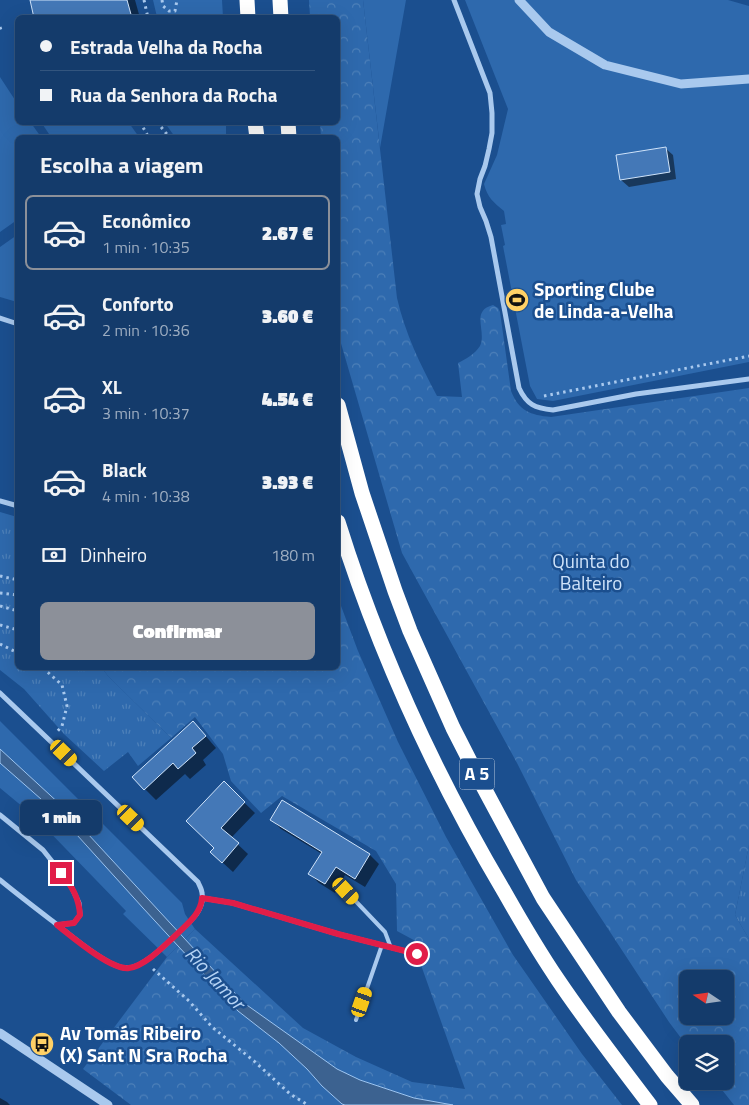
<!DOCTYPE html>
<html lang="pt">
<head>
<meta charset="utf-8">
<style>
	:root { --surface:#143b6b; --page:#214673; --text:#f1f3f6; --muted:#9dadc1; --line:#33557e; --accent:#8c9099 }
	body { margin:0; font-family:"Titillium Web",sans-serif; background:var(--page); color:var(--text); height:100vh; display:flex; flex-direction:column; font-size:19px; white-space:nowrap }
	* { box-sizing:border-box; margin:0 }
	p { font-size:16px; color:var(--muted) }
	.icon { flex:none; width:28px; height:28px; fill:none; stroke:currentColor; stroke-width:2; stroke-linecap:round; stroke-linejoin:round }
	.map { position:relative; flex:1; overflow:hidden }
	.sheet { position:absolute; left:15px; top:135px; width:325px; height:535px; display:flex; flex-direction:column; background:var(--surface); border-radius:8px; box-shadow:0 5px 20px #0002,0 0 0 1px var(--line) }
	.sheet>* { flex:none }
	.top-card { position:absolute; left:15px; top:15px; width:325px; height:110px; border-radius:8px; box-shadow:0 5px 20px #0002,0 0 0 1px var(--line); display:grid; align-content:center; height:110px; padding:0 25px; background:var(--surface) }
	.needle { width:32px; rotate:283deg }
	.tools { position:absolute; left:679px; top:970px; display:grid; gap:10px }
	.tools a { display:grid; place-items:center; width:55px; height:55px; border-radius:8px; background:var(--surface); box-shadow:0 5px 20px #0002,0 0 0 1px var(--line); font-size:25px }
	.end { position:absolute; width:22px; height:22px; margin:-11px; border:6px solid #e11d48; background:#fff; box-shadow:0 0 0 2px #fff }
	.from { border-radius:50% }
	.bubble { position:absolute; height:35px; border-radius:8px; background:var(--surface); box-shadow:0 5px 20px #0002,0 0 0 1px var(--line); font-size:16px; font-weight:800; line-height:35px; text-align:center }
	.car { position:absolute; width:15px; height:30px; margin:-15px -8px; border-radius:6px; box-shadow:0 0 4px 1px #0007; background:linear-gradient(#f5c518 24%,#345 0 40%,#f5c518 0 76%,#345 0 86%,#f5c518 0) }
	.top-card b { display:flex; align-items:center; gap:18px; height:48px; font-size:19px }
	.top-card b+b { border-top:1px solid var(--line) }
	.top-card i { width:12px; height:12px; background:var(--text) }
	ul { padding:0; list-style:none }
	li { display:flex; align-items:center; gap:15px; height:75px; margin:0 10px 8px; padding:0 15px; border:2px solid transparent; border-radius:8px }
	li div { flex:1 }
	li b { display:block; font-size:19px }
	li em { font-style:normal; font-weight:800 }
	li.on { border-color:var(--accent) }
	li>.icon { width:45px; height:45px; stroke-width:1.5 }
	h2 { padding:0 25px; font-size:22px; line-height:60px }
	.pay { display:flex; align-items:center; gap:12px; height:55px; padding:0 25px; font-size:19px }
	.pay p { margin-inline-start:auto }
	.action { display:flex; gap:10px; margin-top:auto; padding:10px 25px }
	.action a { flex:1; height:58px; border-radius:8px; background:var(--accent); color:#fff; font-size:20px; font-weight:800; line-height:58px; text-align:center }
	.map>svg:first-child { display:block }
	.green { fill:#2e69ad }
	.forest { fill:url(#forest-crowns); fill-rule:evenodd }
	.park { fill:url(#park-tufts) }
	.water { fill:#3c6290; stroke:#9cc4f0 }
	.shadow { fill:#0007 }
	.building { fill:#4478b7; stroke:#cfe3fa }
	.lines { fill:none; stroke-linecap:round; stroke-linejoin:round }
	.path { stroke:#a9c9ee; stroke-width:3; stroke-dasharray:2.5 4; stroke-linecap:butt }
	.service { stroke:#a9c9ee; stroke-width:4 }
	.minor { stroke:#a9c9ee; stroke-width:5 }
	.tertiary { stroke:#a9c9ee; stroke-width:9 }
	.motorway { stroke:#fff; stroke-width:15 }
	.route { stroke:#e11d48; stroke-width:6 }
	.labels { text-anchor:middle; stroke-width:5; stroke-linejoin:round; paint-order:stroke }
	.shield { fill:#1b4f8f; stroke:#bbcadd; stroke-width:1 }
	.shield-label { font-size:18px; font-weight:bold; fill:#fff }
	.poi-label { font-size:19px; font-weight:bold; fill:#fff; stroke:#1b4f8f; text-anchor:start }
	.park-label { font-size:19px; fill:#cfe3fa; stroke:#1b4f8f }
	.water-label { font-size:20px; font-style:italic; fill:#b5d3f5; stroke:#1b4f8f }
</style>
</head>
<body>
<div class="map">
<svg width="749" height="1105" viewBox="0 0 749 1105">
	<defs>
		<pattern id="forest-crowns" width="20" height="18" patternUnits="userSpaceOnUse" patternTransform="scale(1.25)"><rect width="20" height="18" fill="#2e69ad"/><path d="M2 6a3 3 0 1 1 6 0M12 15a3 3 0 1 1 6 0" fill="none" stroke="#4d80b9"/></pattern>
		<pattern id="park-tufts" width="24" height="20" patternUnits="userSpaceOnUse" patternTransform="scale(1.25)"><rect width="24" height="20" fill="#2e69ad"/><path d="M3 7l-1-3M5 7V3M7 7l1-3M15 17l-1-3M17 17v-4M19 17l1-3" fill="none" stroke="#4d80b9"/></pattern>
	</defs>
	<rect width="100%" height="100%" fill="#1b4f8f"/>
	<!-- green -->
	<path class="green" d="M153,0H222L223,17H157Z
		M363,0H406L380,148Z
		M465,0H728L749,6V362L553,401L537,399L530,386L503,246L505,245L501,225L506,224L504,211C494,203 487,197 484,184L497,155L508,109Z
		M0,77L17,103L18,122L31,123L41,137L18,138L17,220L0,232Z
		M48,123H129L139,137H51L43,125Z
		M165,123H226V137H175Z
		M17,235L18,275L16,279L17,280V302L0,297V247Z
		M0,721L182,903L185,914L195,929L167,957L123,914L126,911L35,817L0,788Z"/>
	<!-- forest -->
	<path class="forest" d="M309,0H363L397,298C405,333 420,364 437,396L462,397L458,363C466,359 475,354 480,346C487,331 470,311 493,305L498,308L500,312L511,391C519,411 530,415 551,417L749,388V845L735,915L749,939V1105H734L715,1081H725V1044H688L687,1046L669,1022L576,880L517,763L402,553L338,333V138L321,137L320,123L338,122V18L310,17ZM688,979H725V1016H688Z
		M338,598L358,651L398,742L446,837L513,955L582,1054L622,1105H131L83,1069L167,957L195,929L303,1028L356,1057L412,1082L465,1089L421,965L423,945L397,931L396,884L376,851L282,796L261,813L231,781L223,754L195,717L171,738L108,676L102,668H338Z"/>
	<!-- park -->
	<path class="park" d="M0,512L17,517L18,668H102L108,676L171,738L138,766L128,752L104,771L64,734L24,689L0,670Z
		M749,845V939L735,915Z"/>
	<!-- water -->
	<path class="water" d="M0,749L63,807L244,1003L337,1069L360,1080L414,1098L453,1105H345L342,1104L322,1086L307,1069L279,1043L238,1011L143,908L58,814L0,763Z"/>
	<!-- shadow -->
	<path class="shadow" d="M31,0H135L140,18H35Z
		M665,148L673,155L676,179L629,187L621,180Z
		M204,734L216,748L203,760L206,765L190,779L185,774L156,800L145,789Z
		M224,783L255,813L231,838L248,854L233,872L222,862L215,848Z
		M282,801L370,855L379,864L365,887L345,875L335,893L319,883L310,874L322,854L281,829L271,819Z
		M0,1098L7,1102L10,1105H0Z"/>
	<!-- building -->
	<path class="building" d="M30,0H127L132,18H34Z
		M666,147L670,172L620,180L616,155Z
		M193,721L206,736L192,748L196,753L178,769L173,763L144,790L132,777Z
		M224,781L245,802L221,828L239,843L222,863L210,852L214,848L186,821Z
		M282,800L370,854L355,879L336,867L325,884L308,874L322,852L270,820Z"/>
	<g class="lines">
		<!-- path -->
		<path class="path" d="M144,0L148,18
			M162,0L163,6L169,11H175L177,0
			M0,27L2,33
			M140,122L149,138
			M157,122L170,138
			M544,396L749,356
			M0,576L18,580
			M0,593L18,595
			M0,606L18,611
			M0,625L18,630
			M0,644L18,653
			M43,668L62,685L67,706L62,726L56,733
			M153,969L189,1001L212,1027L254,1061L290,1094L308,1105"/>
		<!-- service -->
		<path class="service" d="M346,891L385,932L391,948
			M356,1020L382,945"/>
		<!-- minor -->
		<path class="minor" d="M454,0L490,93L492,113V133L489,149L485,166L480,179L477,194L480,207L486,221L491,237L519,388C527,405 535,408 553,410L636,394L749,379
			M0,318L18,324
			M0,501L18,506
			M0,693L198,882C199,885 202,889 202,893C205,909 191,921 180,931C168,942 145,967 128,968C110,970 67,932 51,920C34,907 17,894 0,880
			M0,815L43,850L70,884L79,903L80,915L74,923L57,925
			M202,898L233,903L338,934L417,954"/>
		<!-- tertiary -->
		<path class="tertiary" d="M519,0L549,32L605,65L681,84L749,79
			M0,1033L108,1105"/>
		<!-- motorway -->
		<path class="motorway" d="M247,0L248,18
			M280,0L281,18
			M255,122L257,138
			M288,122L289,138
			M338,405L362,493L395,591L410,631L453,728L477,775L543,898L619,1012L667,1076L692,1105
			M338,522C379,653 435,775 505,893C522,923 539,952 558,980C587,1023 619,1064 650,1105"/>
	</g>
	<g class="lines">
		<!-- route -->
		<path class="route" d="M61,873C72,886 79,898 80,915L74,923L57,925C71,936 112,971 129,968C145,966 164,946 176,935C187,924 201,914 202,898L233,903L338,934L417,954"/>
	</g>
	<!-- icons -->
	<defs>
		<g id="stadium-disc" transform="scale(1.25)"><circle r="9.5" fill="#ffd166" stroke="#1b4f8f"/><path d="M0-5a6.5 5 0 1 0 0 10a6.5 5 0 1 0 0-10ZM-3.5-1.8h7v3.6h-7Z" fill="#111"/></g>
		<g id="bus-disc" transform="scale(1.25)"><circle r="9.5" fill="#ffd166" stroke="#1b4f8f"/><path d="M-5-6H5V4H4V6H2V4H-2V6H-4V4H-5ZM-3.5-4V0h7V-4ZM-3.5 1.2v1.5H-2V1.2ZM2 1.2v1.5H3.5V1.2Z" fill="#111"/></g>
	</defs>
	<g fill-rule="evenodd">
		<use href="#stadium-disc" x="517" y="300"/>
		<use href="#bus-disc" x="42" y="1044"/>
	</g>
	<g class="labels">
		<!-- shield labels -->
		<rect class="shield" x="459.5" y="758.5" width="35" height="31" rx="4"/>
		<g class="shield-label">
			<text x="477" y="780">A 5</text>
		</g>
		<!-- poi labels -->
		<g class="poi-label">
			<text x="534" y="296">Sporting Clube<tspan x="534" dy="22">de Linda-a-Velha</tspan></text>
			<text x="60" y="1040">Av Tomás Ribeiro<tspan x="60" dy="22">(X) Sant N Sra Rocha</tspan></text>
		</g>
		<!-- park labels -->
		<g class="park-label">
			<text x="591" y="568">Quinta do<tspan x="591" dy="22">Balteiro</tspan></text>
		</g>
		<!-- water labels -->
		<g class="water-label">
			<text transform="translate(215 978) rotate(47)" y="7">Rio Jamor</text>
		</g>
	</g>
</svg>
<div class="tools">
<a><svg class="needle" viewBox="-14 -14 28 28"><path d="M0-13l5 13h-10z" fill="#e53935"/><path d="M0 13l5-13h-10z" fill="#9dadc1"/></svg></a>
<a><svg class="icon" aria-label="layers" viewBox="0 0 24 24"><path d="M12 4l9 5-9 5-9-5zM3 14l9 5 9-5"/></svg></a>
</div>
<i class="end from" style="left:417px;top:954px"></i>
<i class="end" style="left:61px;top:873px"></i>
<div class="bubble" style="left:20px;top:800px;width:82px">1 min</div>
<i class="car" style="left:64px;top:753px;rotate:134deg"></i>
<i class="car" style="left:131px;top:818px;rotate:134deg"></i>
<i class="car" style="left:346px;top:891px;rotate:137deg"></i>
<i class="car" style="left:362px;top:1002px;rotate:19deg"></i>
<div class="top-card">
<b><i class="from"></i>Estrada Velha da Rocha</b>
<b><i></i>Rua da Senhora da Rocha</b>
</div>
<section class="sheet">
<h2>Escolha a viagem</h2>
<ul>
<li class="on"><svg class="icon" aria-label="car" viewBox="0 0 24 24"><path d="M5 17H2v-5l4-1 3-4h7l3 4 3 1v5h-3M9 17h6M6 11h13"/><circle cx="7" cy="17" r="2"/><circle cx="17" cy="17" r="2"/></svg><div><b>Econômico</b><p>1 min · 10:35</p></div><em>2.67 €</em></li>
<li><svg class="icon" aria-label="car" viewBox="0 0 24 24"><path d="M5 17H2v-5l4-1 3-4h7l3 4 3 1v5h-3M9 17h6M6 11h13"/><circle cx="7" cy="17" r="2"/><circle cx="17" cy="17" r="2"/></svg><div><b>Conforto</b><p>2 min · 10:36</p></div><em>3.60 €</em></li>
<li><svg class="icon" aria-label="car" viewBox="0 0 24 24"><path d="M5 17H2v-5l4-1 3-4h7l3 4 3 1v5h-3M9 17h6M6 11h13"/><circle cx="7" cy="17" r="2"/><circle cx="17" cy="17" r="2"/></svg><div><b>XL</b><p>3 min · 10:37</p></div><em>4.54 €</em></li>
<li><svg class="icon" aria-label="car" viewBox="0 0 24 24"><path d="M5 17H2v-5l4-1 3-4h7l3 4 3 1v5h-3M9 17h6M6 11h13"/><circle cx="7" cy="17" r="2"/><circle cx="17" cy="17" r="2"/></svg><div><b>Black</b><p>4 min · 10:38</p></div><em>3.93 €</em></li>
</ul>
<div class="pay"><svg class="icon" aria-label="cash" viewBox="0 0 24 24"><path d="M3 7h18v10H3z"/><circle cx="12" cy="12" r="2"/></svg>Dinheiro<p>180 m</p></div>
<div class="action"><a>Confirmar</a></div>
</section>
</div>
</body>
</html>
